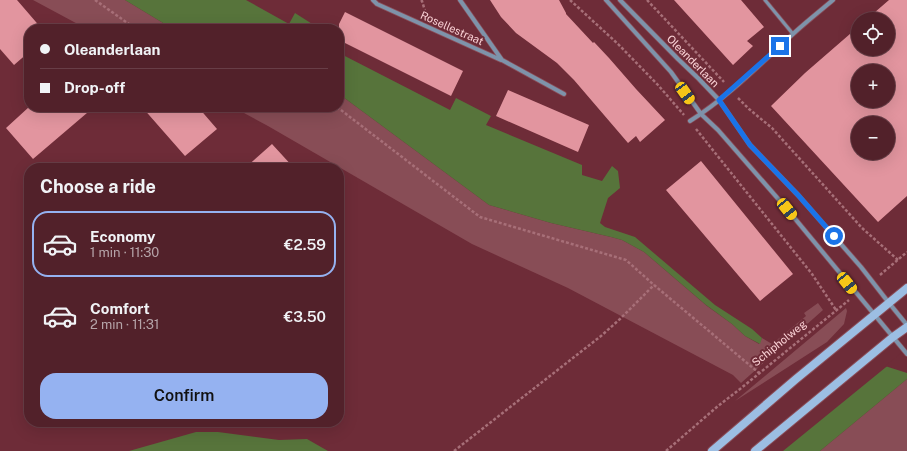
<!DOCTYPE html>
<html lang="en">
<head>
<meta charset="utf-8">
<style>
	:root { --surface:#52212a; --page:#582932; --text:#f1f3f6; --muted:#b5a3a8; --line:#683e47; --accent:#95b2f1 }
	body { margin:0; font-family:"Public Sans",sans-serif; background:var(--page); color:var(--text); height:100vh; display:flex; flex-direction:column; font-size:15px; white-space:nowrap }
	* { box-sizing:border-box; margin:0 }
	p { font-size:13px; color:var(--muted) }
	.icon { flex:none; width:22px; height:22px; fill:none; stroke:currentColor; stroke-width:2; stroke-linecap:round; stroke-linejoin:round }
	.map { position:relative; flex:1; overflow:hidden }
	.details { position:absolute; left:24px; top:163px; width:320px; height:264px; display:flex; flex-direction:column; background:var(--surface); border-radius:16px; box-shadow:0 4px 16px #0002,0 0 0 1px var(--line) }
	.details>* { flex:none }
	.banner { position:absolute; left:24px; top:24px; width:320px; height:88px; border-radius:16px; box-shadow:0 4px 16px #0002,0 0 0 1px var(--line); display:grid; align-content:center; height:88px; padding:0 16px; background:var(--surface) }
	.tools { position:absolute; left:851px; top:12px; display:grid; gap:8px }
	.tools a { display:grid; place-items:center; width:44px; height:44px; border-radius:50%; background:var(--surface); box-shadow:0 4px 16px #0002,0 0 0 1px var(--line); font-size:20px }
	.end { position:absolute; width:18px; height:18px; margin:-9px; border:5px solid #1a73e8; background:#fff; box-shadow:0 0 0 2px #fff }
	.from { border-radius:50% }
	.car { position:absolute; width:12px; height:24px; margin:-12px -6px; border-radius:5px; box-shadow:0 0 3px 1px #0007; background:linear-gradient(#f5c518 24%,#345 0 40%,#f5c518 0 76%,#345 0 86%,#f5c518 0) }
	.banner b { display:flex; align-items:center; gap:14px; height:38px; font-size:15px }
	.banner b+b { border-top:1px solid var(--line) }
	.banner i { width:10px; height:10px; background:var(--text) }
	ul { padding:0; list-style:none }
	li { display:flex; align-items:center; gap:12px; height:66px; margin:0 8px 6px; padding:0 8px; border:2px solid transparent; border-radius:16px }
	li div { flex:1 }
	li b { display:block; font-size:15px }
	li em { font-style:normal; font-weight:600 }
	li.on { border-color:var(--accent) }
	li>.icon { width:36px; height:36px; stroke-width:1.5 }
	h2 { padding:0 16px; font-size:18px; line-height:48px }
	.button { display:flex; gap:8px; margin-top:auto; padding:8px 16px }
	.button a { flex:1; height:46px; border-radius:16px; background:var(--accent); color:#111; font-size:16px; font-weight:600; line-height:46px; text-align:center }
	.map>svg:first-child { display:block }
	.green { fill:#884d56 }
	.water { fill:#57743b }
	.pier { fill:#6e2c38 }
	.building { fill:#e2959f; fill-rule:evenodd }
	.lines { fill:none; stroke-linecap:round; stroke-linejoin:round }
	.lane-casing { stroke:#8a4d58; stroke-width:4.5 }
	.street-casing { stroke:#8a4d58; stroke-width:5.5 }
	.secondary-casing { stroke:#8a4d58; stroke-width:10 }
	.path { stroke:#a76f78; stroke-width:2.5; stroke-dasharray:3 2; stroke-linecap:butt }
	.lane { stroke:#7e93aa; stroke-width:3 }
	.street { stroke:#7e93aa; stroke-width:4 }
	.secondary { stroke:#9cbee3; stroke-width:8 }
	.route { stroke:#1a73e8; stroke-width:5 }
	.labels { text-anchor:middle; stroke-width:4; stroke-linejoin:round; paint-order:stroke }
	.street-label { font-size:11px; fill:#fcd3d7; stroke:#6e2c38 }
</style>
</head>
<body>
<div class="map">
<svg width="907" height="451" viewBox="0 0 907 451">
	<rect width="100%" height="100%" fill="#6e2c38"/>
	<!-- green -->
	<path class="green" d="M33,0H125L173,29H87Z
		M339,94L489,205L551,223L611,237L622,240L644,252L707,306L732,324L745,336L759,344L762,338L772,344L806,316L804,313L818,303L823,310L741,383L733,375L568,288L472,244L268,126L233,107H339Z
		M846,308L847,311L844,324L827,342L735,401Z
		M907,379V451H820Z"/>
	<!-- water -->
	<path class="water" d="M125,0H246L289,24L295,13L320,29H173Z
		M339,53L450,110L456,98L491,116L486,125L582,165V175L602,181L612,166L618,171L620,188L608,198L600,223L605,227L635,237L715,305L752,329L762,338L760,344L745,336L732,324L706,305L644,252L622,240L611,237L551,223L489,205L339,94Z
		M907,350V379L820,451H783Z
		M196,432H218L279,440L307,439L328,451H129Z"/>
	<!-- pier -->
	<path class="pier" d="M907,348V373L885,366L906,349Z"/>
	<!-- building -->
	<path class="building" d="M0,0H17L42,29H29V52L14,65L0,49Z
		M490,0H559L566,13V14L593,43L594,42L609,58L636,89L665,120L640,142L636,136L628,143L574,80L557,63L516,33L501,17Z
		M674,0H741L764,27L747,41L753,46L733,65Z
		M889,0H907V196L878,222L771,106L805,73L858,27V49H888V19H867ZM858,71H888V101H858ZM858,123H888V153H858Z
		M345,12L463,71L451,96L339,40V24Z
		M508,90L589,125L578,152L496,116Z
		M29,107H94L33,159L6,128Z
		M142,107H198L217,129L185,156Z
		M272,144L294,168H245Z
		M701,161L793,274L760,301L666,190Z"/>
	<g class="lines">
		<!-- lane casing -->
		<g class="lane-casing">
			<path id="lane" d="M765,0L793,34"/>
		</g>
		<!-- street casing -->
		<g class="street-casing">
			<path id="street" d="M373,0L377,4L501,60
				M460,0L502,60L564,94
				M606,0L671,72L701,114L718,130L787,209L907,354
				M620,0L678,59L699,79L719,100L750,145L798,195L861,267L889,303L907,325
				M690,121C728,97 760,64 793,34C806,22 820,11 833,0"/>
		</g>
		<!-- secondary casing -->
		<g class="secondary-casing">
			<path id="secondary" d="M712,451L796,379L907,288
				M755,451L893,337L907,327"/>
		</g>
		<!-- path -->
		<path class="path" d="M95,0L136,29
			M421,0L422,1L426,14V16
			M570,0L618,44L658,85L684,115
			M647,0L724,82
			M738,98L749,109L772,128L862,228L898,260
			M337,107L480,217L626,260L654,285L759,373
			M696,129L812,274L836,310
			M880,275L907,252
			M454,451L601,336L620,319L654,285
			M666,451L718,406L740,389L849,300"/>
		<!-- lane -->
		<use href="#lane" class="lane"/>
		<!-- street -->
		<use href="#street" class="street"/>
		<!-- secondary -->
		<use href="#secondary" class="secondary"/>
	</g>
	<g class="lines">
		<!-- route -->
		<path class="route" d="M780,46L719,100L750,145L798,195L834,236"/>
	</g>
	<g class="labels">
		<!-- street labels -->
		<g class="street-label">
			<text transform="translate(452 28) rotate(24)" y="4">Rosellestraat</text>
			<text transform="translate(693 61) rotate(45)" y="4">Oleanderlaan</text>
			<text transform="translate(779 343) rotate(-39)" y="4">Schipholweg</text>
		</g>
	</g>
</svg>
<div class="tools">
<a><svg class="icon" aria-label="locate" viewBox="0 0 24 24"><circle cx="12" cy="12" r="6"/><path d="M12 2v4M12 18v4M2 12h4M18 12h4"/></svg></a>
<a>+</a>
<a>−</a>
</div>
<i class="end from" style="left:834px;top:236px"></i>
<i class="end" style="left:780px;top:46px"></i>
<i class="car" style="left:685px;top:93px;rotate:145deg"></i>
<i class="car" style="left:787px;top:209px;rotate:141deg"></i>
<i class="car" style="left:847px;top:283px;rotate:141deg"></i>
<div class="banner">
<b><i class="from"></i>Oleanderlaan</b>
<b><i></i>Drop-off</b>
</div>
<section class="details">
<h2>Choose a ride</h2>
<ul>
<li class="on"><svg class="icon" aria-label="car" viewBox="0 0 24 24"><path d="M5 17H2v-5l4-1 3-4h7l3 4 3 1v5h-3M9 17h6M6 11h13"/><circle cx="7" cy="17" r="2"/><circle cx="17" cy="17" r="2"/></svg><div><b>Economy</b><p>1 min · 11:30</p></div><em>€2.59</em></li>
<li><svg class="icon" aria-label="car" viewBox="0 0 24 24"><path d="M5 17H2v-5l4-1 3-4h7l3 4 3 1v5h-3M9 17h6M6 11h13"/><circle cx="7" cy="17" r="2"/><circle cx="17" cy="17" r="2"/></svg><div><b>Comfort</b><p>2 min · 11:31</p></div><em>€3.50</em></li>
</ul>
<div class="button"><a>Confirm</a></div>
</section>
</div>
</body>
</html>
